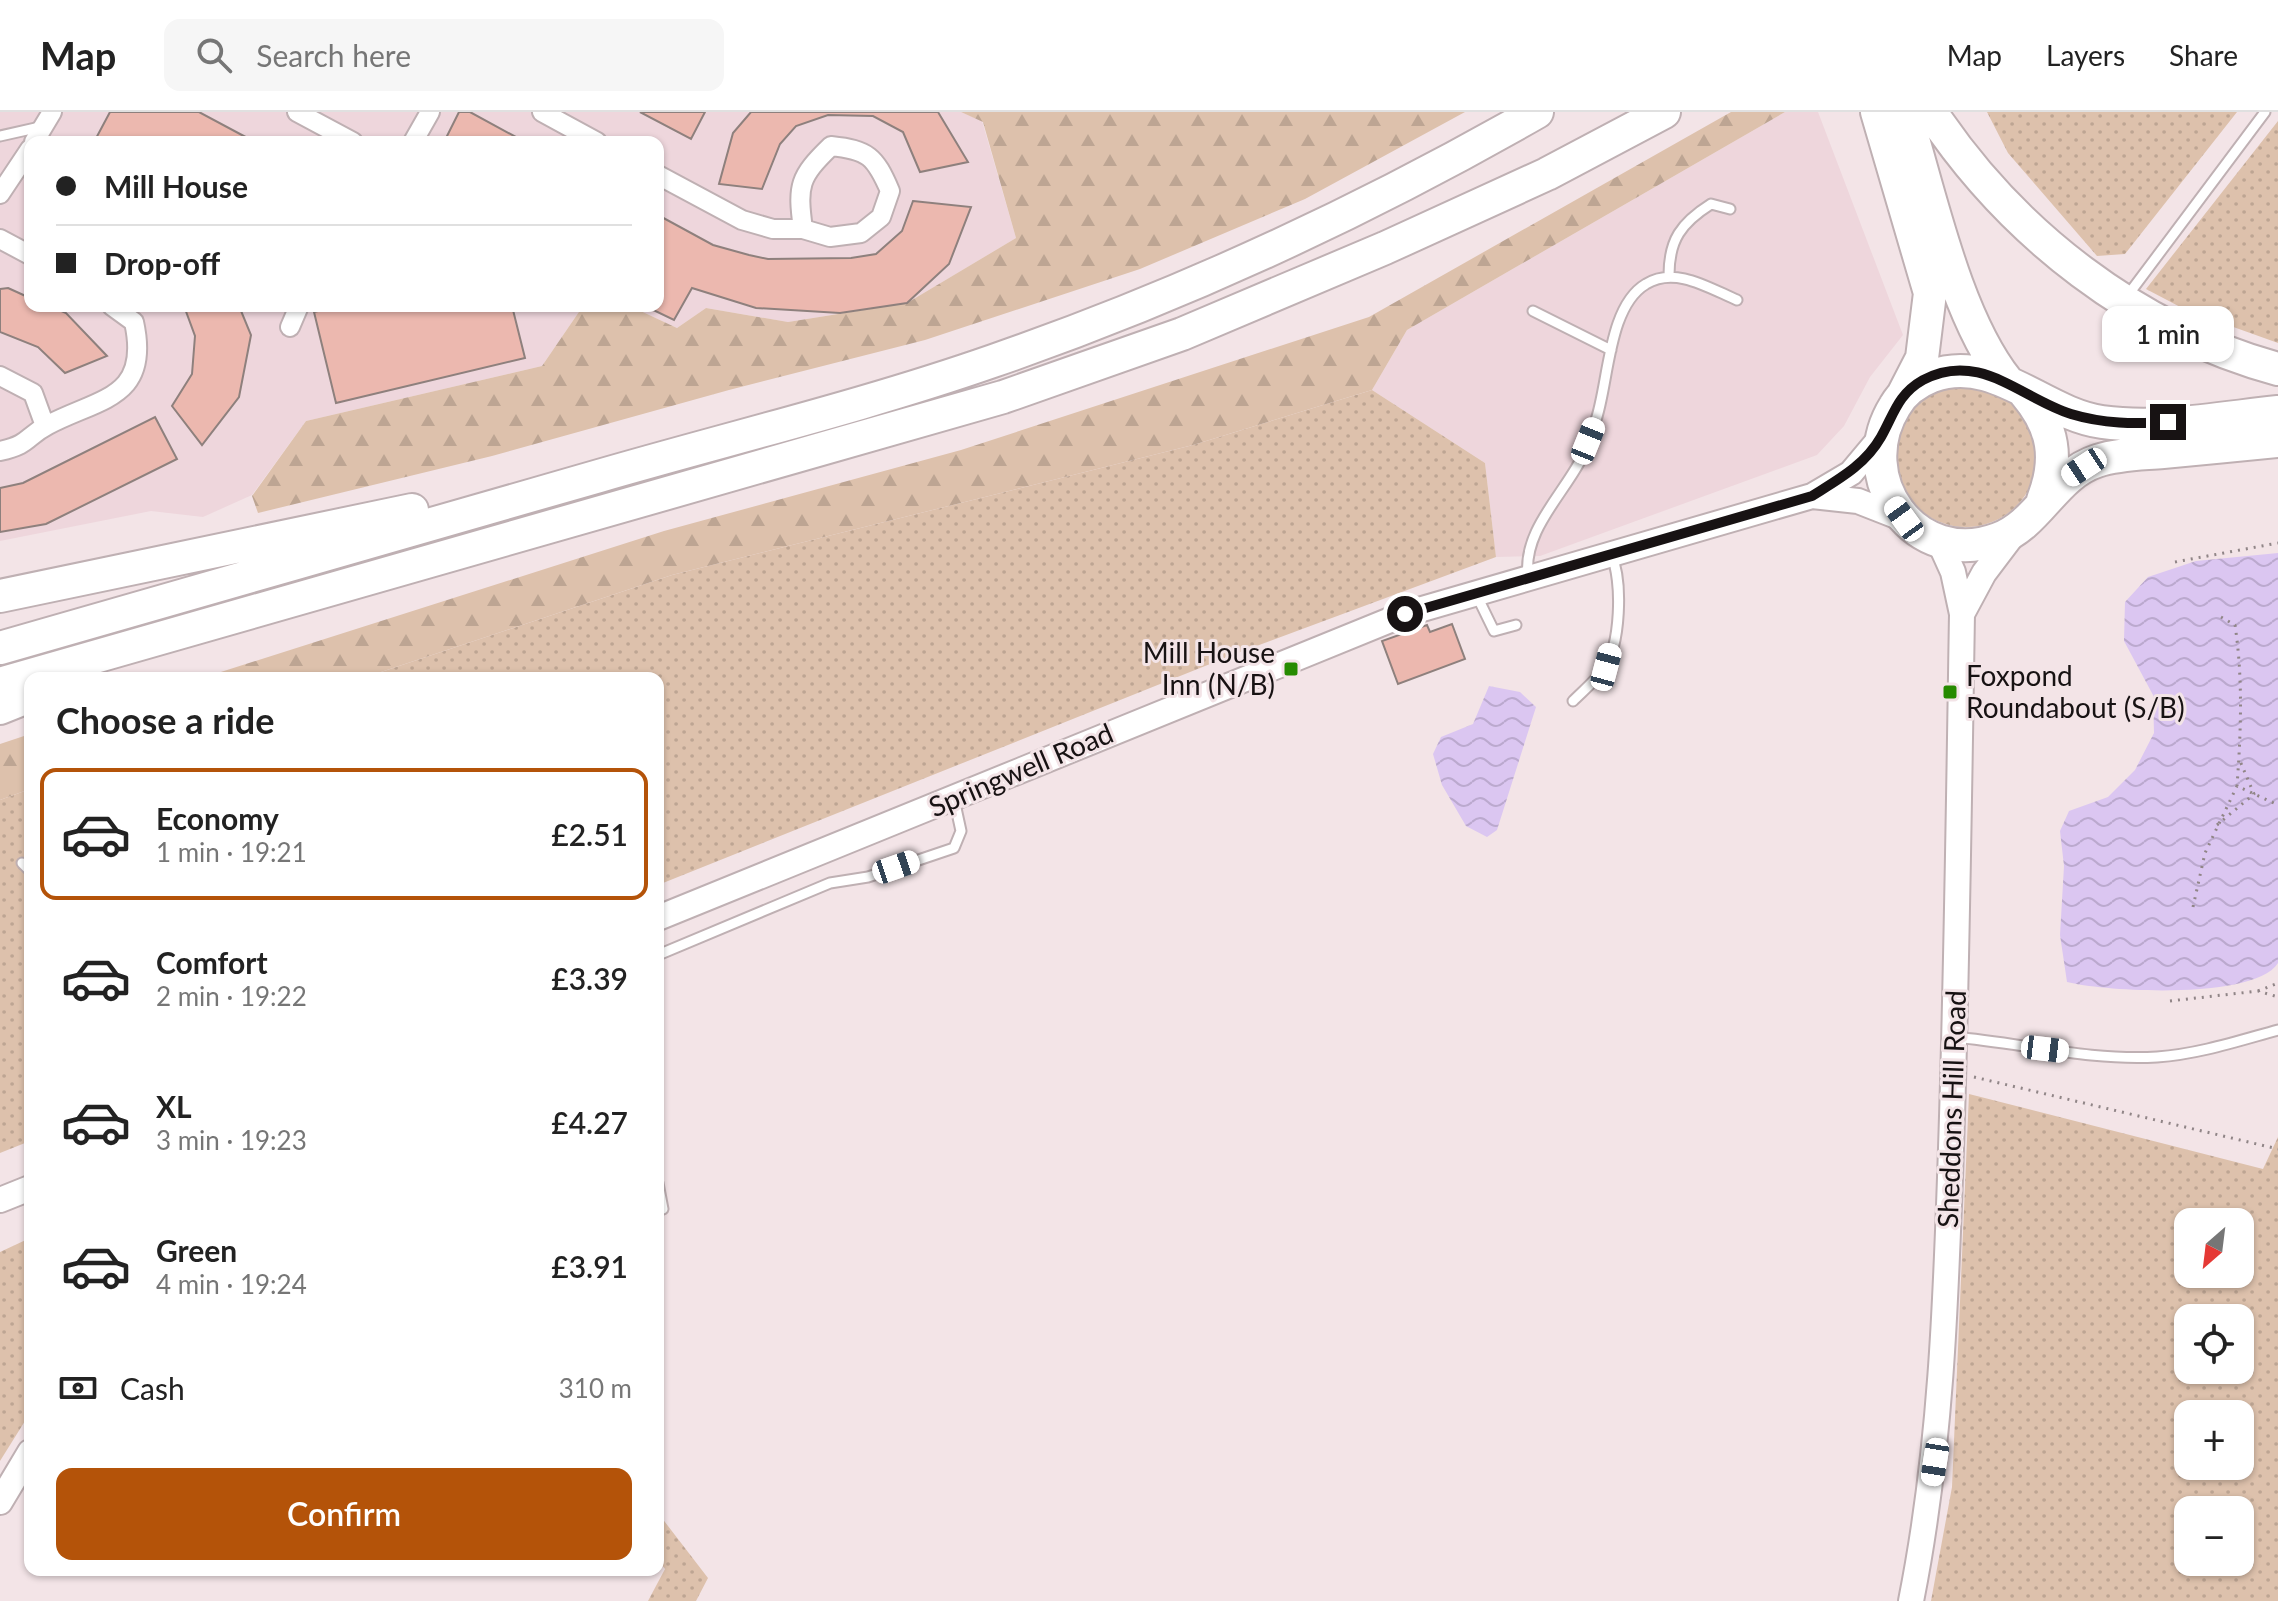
<!DOCTYPE html>
<html lang="en">
<head>
<meta charset="utf-8">
<style>
	:root { --surface:#fff; --page:#f6f6f6; --text:#222; --muted:#767676; --line:#e0e0e0; --accent:#b45309 }
	body { margin:0; font-family:Lato,sans-serif; background:var(--page); color:var(--text); height:100vh; display:flex; flex-direction:column; font-size:30px; white-space:nowrap }
	* { box-sizing:border-box; margin:0 }
	p { font-size:26px; color:var(--muted) }
	.icon { flex:none; width:44px; height:44px; fill:none; stroke:currentColor; stroke-width:2; stroke-linecap:round; stroke-linejoin:round }
	.map { position:relative; flex:1; overflow:hidden }
	.side { position:absolute; left:24px; top:560px; width:640px; height:904px; display:flex; flex-direction:column; background:var(--surface); border-radius:16px; box-shadow:0 2px 6px #0004 }
	.side>* { flex:none }
	.top-card { position:absolute; left:24px; top:24px; width:640px; height:176px; border-radius:16px; box-shadow:0 2px 6px #0004; display:grid; align-content:center; height:176px; padding:0 32px; background:var(--surface) }
	.needle { width:52px; rotate:208deg }
	.buttons { position:absolute; left:2174px; top:1096px; display:grid; gap:16px }
	.buttons a { display:grid; place-items:center; width:80px; height:80px; border-radius:16px; background:var(--surface); box-shadow:0 2px 6px #0004; font-size:40px }
	.end { position:absolute; width:36px; height:36px; margin:-18px; border:10px solid #171213; background:#fff; box-shadow:0 0 0 4px #fff }
	.from { border-radius:50% }
	.bubble { position:absolute; height:56px; border-radius:16px; background:var(--surface); box-shadow:0 2px 6px #0004; font-size:26px; font-weight:600; line-height:56px; text-align:center }
	.car { position:absolute; width:24px; height:48px; margin:-24px -12px; border-radius:10px; box-shadow:0 0 6px 2px #0007; background:linear-gradient(#fff 24%,#345 0 40%,#fff 0 76%,#345 0 86%,#fff 0) }
	.top-card b { display:flex; align-items:center; gap:28px; height:76px; font-size:30px }
	.top-card b+b { border-top:2px solid var(--line) }
	.top-card i { width:20px; height:20px; background:var(--text) }
	ul { padding:0; list-style:none }
	li { display:flex; align-items:center; gap:24px; height:132px; margin:0 16px 12px; padding:0 16px; border:4px solid transparent; border-radius:16px }
	li div { flex:1 }
	li b { display:block; font-size:30px }
	li em { font-style:normal; font-weight:600 }
	li.active { border-color:var(--accent) }
	li>.icon { width:72px; height:72px; stroke-width:1.5 }
	h2 { padding:0 32px; font-size:36px; line-height:96px }
	.pay { display:flex; align-items:center; gap:20px; height:88px; padding:0 32px; font-size:30px }
	.pay p { margin-inline-start:auto }
	.cta { display:flex; gap:16px; margin-top:auto; padding:16px 32px }
	.cta a { flex:1; height:92px; border-radius:16px; background:var(--accent); color:#fff; font-size:32px; font-weight:600; line-height:92px; text-align:center }
	header { display:flex; align-items:center; gap:48px; box-sizing:border-box; height:112px; padding:0 40px; background:var(--surface); border-bottom:2px solid var(--line) }
	header strong { font-size:38px }
	nav { display:flex; gap:44px; margin-inline-start:auto; font-size:28px }
	.search { width:560px; height:72px; background:var(--page); display:flex; align-items:center; gap:20px; box-sizing:border-box; padding:0 28px; border-radius:16px; color:var(--muted); font-size:30px }
	.map>svg:first-child { display:block }
	.built { fill:#eed6dc }
	.grass { fill:url(#grass-dots); fill-rule:evenodd }
	.forest { fill:url(#forest-firs) }
	.water { fill:url(#water-waves) }
	.building { fill:#ecb8af; stroke:#8e807d; stroke-width:2 }
	.lines { fill:none; stroke-linecap:round; stroke-linejoin:round }
	.lane-casing { stroke:#bfb0b3; stroke-width:13 }
	.street-casing { stroke:#bfb0b3; stroke-width:22 }
	.secondary-casing { stroke:#bfb0b3; stroke-width:28 }
	.highway-casing { stroke:#bfb0b3; stroke-width:36 }
	.path { stroke:#908587; stroke-width:3; stroke-dasharray:2 6; stroke-linecap:butt }
	.lane { stroke:#fff; stroke-width:9 }
	.street { stroke:#fff; stroke-width:18 }
	.secondary { stroke:#fff; stroke-width:24 }
	.highway { stroke:#fff; stroke-width:32 }
	.route { stroke:#171213; stroke-width:10 }
	.poi-dot { fill:#268b00; stroke:#f3e4e7; stroke-width:3 }
	.labels { text-anchor:middle; stroke-width:6; stroke-linejoin:round; paint-order:stroke }
	.poi-label { font-size:28px; fill:#171213; stroke:#f3e4e7; text-anchor:end }
	.street-label { font-size:28px; fill:#171213; stroke:#f3e4e7 }
</style>
</head>
<body>
<header>
<strong>Map</strong>
<div class="search"><svg class="icon" aria-label="search" viewBox="0 0 24 24"><circle cx="10" cy="10" r="6"/><path d="M15 15l6 6"/></svg>Search here</div>
<nav><a>Map</a><a>Layers</a><a>Share</a></nav>
</header>
<div class="map">
<svg width="2278" height="1489" viewBox="0 0 2278 1489">
	<defs>
		<pattern id="grass-dots" width="8" height="8" patternUnits="userSpaceOnUse" patternTransform="scale(2)"><rect width="8" height="8" fill="#ddc1ac"/><path d="M2 2h.1M6 6h.1" fill="none" stroke="#bda593" stroke-width="1.8" stroke-linecap="round"/></pattern>
		<pattern id="forest-firs" width="22" height="20" patternUnits="userSpaceOnUse" patternTransform="scale(2)"><rect width="22" height="20" fill="#ddc1ac"/><path d="M5 1l3.5 6h-7zM16 11l3.5 6h-7z" fill="#bda593"/></pattern>
		<pattern id="water-waves" width="16" height="10" patternUnits="userSpaceOnUse" patternTransform="scale(2)"><rect width="16" height="10" fill="#dbc6f1"/><path d="M0 5q4-4 8 0t8 0" fill="none" stroke="#bba9ce"/></pattern>
	</defs>
	<rect width="100%" height="100%" fill="#f3e4e7"/>
	<!-- built -->
	<path class="built" d="M0,0H961L982,9L1016,126L907,191L788,210L706,196L677,216L630,194H658V30H30V194H583L542,254L306,309L252,383L203,405L151,399L0,429Z
		M1785,0H1818L1903,223L1870,265L1844,314L1817,343L1540,444L1496,445L1485,351L1372,278L1407,218Z"/>
	<!-- grass -->
	<path class="grass" d="M1987,0H2237L2125,142L2097,144L2008,41Z
		M2278,9V231L2186,198L2146,177Z
		M1895 344a71 71 0 1 1 142 0a71 71 0 1 1-142 0Z
		M1372,278L1485,351L1496,445L1235,542L658,773V566H363L672,463L1193,333Z
		M30,677V1029L0,1041V688Z
		M1969,982L2263,1057L2278,1025V1489H1931L1952,1375ZM2240,1110V1162H2188V1110ZM2240,1206V1258H2188V1206ZM2240,1302V1354H2188V1302ZM2240,1398V1450H2188V1398Z
		M30,1126V1301L0,1349V1140Z
		M658,1401L708,1466L696,1489H648L665,1457L658,1448Z"/>
	<!-- forest -->
	<path class="forest" d="M961,0H1465L1305,87L1140,157L925,228L729,278L492,344L258,401L252,384L306,309L542,254L583,194H630L677,216L706,196L788,210L907,191L1016,126L983,10Z
		M1731,0H1785L1407,218L1372,278L1193,333L672,463L363,566H202L664,419L961,338L1369,205Z
		M30,622V677L0,688V632Z"/>
	<!-- water -->
	<path class="water" d="M2278,441V851C2255,888 2107,880 2067,870L2060,823L2064,754L2060,719L2069,699L2108,685L2135,658L2154,621L2153,583L2124,529L2125,490L2148,465L2196,449Z
		M1489,574L1520,580L1536,595L1497,718L1487,725L1466,714L1442,673L1433,642L1441,625L1473,612Z"/>
	<!-- building -->
	<path class="building" d="M110,0H199L255,30H94Z
		M459,0H470L525,30H444Z
		M640,0H705L691,27Z
		M751,0H938L968,50L920,60L903,20L873,4L828,3L796,14L780,32L762,77L719,72L733,21Z
		M913,89L971,95L949,152L907,191L840,201L756,196L692,176L674,208L645,194H658V103L713,133L749,143L768,147L851,146L876,142L902,119Z
		M8,176L30,186V194H50L66,201L107,244L65,261L38,235L0,220V177Z
		M239,194L251,223L239,285L202,333L172,294L192,262L195,224L184,194Z
		M338,194H512L525,246L336,291L314,200Z
		M155,305L177,347L46,412L0,420V376L23,371Z
		M1452,512L1465,547L1398,572L1382,529L1427,513L1430,520Z"/>
	<g class="lines">
		<!-- lane casing -->
		<g class="lane-casing">
			<path id="lane" d="M0,24L40,15
				M1669,163C1669,128 1681,111 1711,92L1730,97
				M2128,183L2265,0
				M1533,199L1611,238
				M1528,464C1523,421 1559,387 1579,351C1586,339 1591,324 1595,311C1609,273 1607,195 1646,172C1675,154 1709,176 1737,188
				M1476,482L1494,519L1516,513
				M1573,589C1583,579 1595,569 1603,558C1621,534 1623,469 1611,442
				M22,751L30,759
				M658,843L830,771L868,765L954,736L961,719L954,687
				M1954,925C2022,931 2089,949 2157,945C2199,942 2238,929 2278,918
				M658,1071L663,1097"/>
		</g>
		<!-- street casing -->
		<g class="street-casing">
			<path id="street" d="M297,0L353,30
				M542,0L597,30
				M34,30L52,0
				M413,30L430,0
				M658,63L742,108L773,117H803L830,125L861,121L881,105L890,79C875,44 868,38 831,34C799,65 797,73 803,117
				M0,82L30,37
				M0,127L30,143
				M290,215L299,194
				M0,264L33,281L45,314
				M0,339C31,332 25,325 48,313C99,286 151,287 134,210L112,194"/>
		</g>
		<!-- secondary casing -->
		<g class="secondary-casing">
			<path id="secondary" d="M1812,384L1858,389L1904,407
				M1962,502L1984,461L2015,420
				M658,806L1405,502L1812,384L1851,361L1882,324
				M0,1088L30,1076
				M0,1390L30,1340
				M1911,1489C1941,1339 1946,1189 1951,1036C1957,858 1959,680 1962,502L1953,460L1939,429"/>
		</g>
		<!-- highway casing -->
		<g class="highway-casing">
			<path id="highway" d="M1877,0L1930,181L1922,246L1904,281
				M1905,0C1930,81 1955,204 2007,269
				M1931,0C2012,122 2137,219 2278,257
				M2025,281C2054,315 2059,347 2043,388
				M2278,300C2221,306 2159,318 2102,310C2043,302 1994,241 1932,264C1917,270 1903,280 1895,294C1850,366 1915,458 1998,427C2039,412 2054,363 2097,349C2118,342 2141,342 2163,340C2201,336 2240,333 2278,329
				M0,484L412,398
				M0,536C200,479 399,421 599,364C730,326 864,294 993,249C1181,184 1364,99 1537,0
				M0,572L1003,285L1182,222L1385,136L1547,62L1664,0
				M0,596L30,584"/>
		</g>
		<!-- path -->
		<path class="path" d="M2175,450L2278,431
			M2221,505L2235,513C2243,567 2241,619 2237,674
			M2217,713L2254,682L2240,649
			M2193,795L2205,741L2237,674L2278,693
			M2258,879L2278,871
			M2170,889L2258,879L2278,885
			M1974,965L2278,1037"/>
		<!-- lane -->
		<use href="#lane" class="lane"/>
		<!-- street -->
		<use href="#street" class="street"/>
		<!-- secondary -->
		<use href="#secondary" class="secondary"/>
		<!-- highway -->
		<use href="#highway" class="highway"/>
	</g>
	<g class="lines">
		<!-- route -->
		<path class="route" d="M1405,502L1812,384C1839,367 1865,353 1881,325C1894,302 1898,282 1923,268C1979,238 2021,286 2071,302C2104,312 2134,312 2168,310"/>
	</g>
	<!-- markers -->
	<g class="poi-dot">
		<rect x="1283" y="549" width="16" height="16" rx="4"/>
		<rect x="1942" y="572" width="16" height="16" rx="4"/>
	</g>
	<g class="labels">
		<!-- poi labels -->
		<g class="poi-label">
			<text x="1275" y="551">Mill House<tspan x="1275" dy="32">Inn (N/B)</tspan></text>
			<text x="1966" y="574" text-anchor="start">Foxpond<tspan x="1966" dy="32">Roundabout (S/B)</tspan></text>
		</g>
		<!-- street labels -->
		<g class="street-label">
			<text transform="translate(1021 658) rotate(-23)" y="10">Springwell Road</text>
			<text transform="translate(1952 997) rotate(-88)" y="10">Sheddons Hill Road</text>
		</g>
	</g>
</svg>
<div class="buttons">
<a><svg class="needle" viewBox="-14 -14 28 28"><path d="M0-13l5 13h-10z" fill="#e53935"/><path d="M0 13l5-13h-10z" fill="#767676"/></svg></a>
<a><svg class="icon" aria-label="locate" viewBox="0 0 24 24"><circle cx="12" cy="12" r="6"/><path d="M12 2v4M12 18v4M2 12h4M18 12h4"/></svg></a>
<a>+</a>
<a>−</a>
</div>
<i class="end from" style="left:1405px;top:502px"></i>
<i class="end" style="left:2168px;top:310px"></i>
<div class="bubble" style="left:2102px;top:194px;width:132px">1 min</div>
<i class="car" style="left:1588px;top:329px;rotate:22deg"></i>
<i class="car" style="left:2084px;top:355px;rotate:237deg"></i>
<i class="car" style="left:1904px;top:407px;rotate:324deg"></i>
<i class="car" style="left:1606px;top:555px;rotate:15deg"></i>
<i class="car" style="left:896px;top:755px;rotate:71deg"></i>
<i class="car" style="left:2045px;top:937px;rotate:97deg"></i>
<i class="car" style="left:1935px;top:1350px;rotate:189deg"></i>
<div class="top-card">
<b><i class="from"></i>Mill House</b>
<b><i></i>Drop-off</b>
</div>
<section class="side">
<h2>Choose a ride</h2>
<ul>
<li class="active"><svg class="icon" aria-label="car" viewBox="0 0 24 24"><path d="M5 17H2v-5l4-1 3-4h7l3 4 3 1v5h-3M9 17h6M6 11h13"/><circle cx="7" cy="17" r="2"/><circle cx="17" cy="17" r="2"/></svg><div><b>Economy</b><p>1 min · 19:21</p></div><em>£2.51</em></li>
<li><svg class="icon" aria-label="car" viewBox="0 0 24 24"><path d="M5 17H2v-5l4-1 3-4h7l3 4 3 1v5h-3M9 17h6M6 11h13"/><circle cx="7" cy="17" r="2"/><circle cx="17" cy="17" r="2"/></svg><div><b>Comfort</b><p>2 min · 19:22</p></div><em>£3.39</em></li>
<li><svg class="icon" aria-label="car" viewBox="0 0 24 24"><path d="M5 17H2v-5l4-1 3-4h7l3 4 3 1v5h-3M9 17h6M6 11h13"/><circle cx="7" cy="17" r="2"/><circle cx="17" cy="17" r="2"/></svg><div><b>XL</b><p>3 min · 19:23</p></div><em>£4.27</em></li>
<li><svg class="icon" aria-label="car" viewBox="0 0 24 24"><path d="M5 17H2v-5l4-1 3-4h7l3 4 3 1v5h-3M9 17h6M6 11h13"/><circle cx="7" cy="17" r="2"/><circle cx="17" cy="17" r="2"/></svg><div><b>Green</b><p>4 min · 19:24</p></div><em>£3.91</em></li>
</ul>
<div class="pay"><svg class="icon" aria-label="cash" viewBox="0 0 24 24"><path d="M3 7h18v10H3z"/><circle cx="12" cy="12" r="2"/></svg>Cash<p>310 m</p></div>
<div class="cta"><a>Confirm</a></div>
</section>
</div>
</body>
</html>
